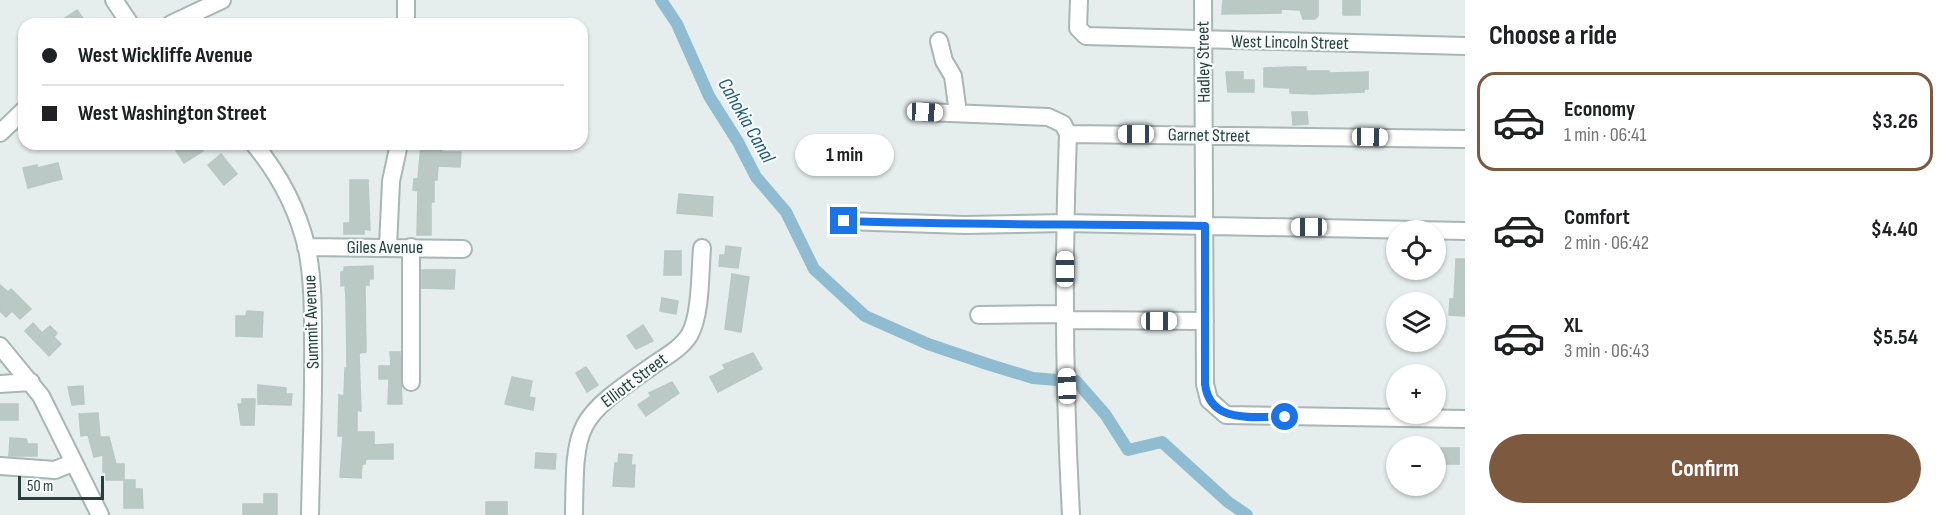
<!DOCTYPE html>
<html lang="en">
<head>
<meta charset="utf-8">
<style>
	:root { --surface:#fff; --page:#f2f2f2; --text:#202124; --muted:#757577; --line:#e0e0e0; --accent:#7d5940 }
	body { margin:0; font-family:"Sofia Sans Condensed",sans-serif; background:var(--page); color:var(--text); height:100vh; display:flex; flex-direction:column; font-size:22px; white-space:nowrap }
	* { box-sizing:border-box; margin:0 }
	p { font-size:20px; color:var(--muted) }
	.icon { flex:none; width:33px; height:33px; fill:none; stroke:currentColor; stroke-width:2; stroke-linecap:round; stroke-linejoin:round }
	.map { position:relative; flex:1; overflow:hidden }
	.details { display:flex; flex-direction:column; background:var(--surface); width:480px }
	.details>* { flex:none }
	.top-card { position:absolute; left:18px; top:18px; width:570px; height:132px; border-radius:18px; box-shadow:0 2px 4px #0004; display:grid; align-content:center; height:132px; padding:0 24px; background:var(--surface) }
	.tools { position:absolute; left:1386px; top:220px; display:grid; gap:12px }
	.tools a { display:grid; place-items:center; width:60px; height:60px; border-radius:50%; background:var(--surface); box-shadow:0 2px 4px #0004; font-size:30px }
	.scale { position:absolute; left:18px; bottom:15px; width:86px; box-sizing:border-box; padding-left:6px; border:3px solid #25403d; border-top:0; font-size:16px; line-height:21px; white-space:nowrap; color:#25403d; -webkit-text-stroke:4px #f6faf9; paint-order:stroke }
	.end { position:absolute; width:27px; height:27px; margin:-14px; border:8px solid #1a73e8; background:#fff; box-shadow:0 0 0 3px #fff }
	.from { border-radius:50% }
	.bubble { position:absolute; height:42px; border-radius:21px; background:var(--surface); box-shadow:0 2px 4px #0004; font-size:20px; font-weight:700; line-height:42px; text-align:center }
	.car { position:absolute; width:18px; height:36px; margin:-18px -9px; border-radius:8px; box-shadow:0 0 4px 2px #0007; background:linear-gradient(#fff 24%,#345 0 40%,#fff 0 76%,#345 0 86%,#fff 0) }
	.top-card b { display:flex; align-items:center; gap:21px; height:57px; font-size:22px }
	.top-card b+b { border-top:2px solid var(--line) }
	.top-card i { width:15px; height:15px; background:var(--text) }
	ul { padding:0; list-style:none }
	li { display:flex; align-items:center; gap:18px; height:99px; margin:0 12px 9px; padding:0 12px; border:3px solid transparent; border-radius:18px }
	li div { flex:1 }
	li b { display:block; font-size:22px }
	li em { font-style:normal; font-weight:700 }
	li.current { border-color:var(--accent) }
	li>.icon { width:54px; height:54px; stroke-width:1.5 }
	h2 { padding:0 24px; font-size:27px; line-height:72px }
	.action { display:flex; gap:12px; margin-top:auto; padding:12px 24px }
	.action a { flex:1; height:69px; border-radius:36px; background:var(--accent); color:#fff; font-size:24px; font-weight:700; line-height:69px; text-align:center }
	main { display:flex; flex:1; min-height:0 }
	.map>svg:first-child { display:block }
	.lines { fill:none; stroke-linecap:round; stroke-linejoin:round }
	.canal { stroke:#90bcd1; stroke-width:12 }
	.building { fill:#bbc9c5; stroke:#b8c8c4; stroke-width:1.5 }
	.minor-casing { stroke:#a8b6b4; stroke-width:20 }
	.minor { stroke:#fff; stroke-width:16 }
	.route { stroke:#1a73e8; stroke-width:8 }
	.labels { text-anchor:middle; stroke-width:4.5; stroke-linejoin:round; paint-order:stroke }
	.street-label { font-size:18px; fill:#25403d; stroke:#f6faf9 }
	.water-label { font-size:20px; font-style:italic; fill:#1f5c7b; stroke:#f6faf9 }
</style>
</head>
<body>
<main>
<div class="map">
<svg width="1465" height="515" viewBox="0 0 1465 515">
	<rect width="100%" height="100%" fill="#e5eeec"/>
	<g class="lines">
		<!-- canal -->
		<path class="canal" d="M661,0L677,24L709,96L738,142L756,177L786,212L814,269L865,316L928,344L987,364L1033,378L1057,380
			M1076,381L1105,414L1128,450L1162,442L1228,502L1247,515"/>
	</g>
	<!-- building -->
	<path class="building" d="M1223,0H1318V16L1315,19H1303L1300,10L1281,9V13L1222,14Z
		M1343,0H1360V15H1343Z
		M77,10L87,24H56Z
		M1294,67H1306V71H1329V73L1368,72V89H1364V92L1314,94L1290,93V88L1264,87V68Z
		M1226,72H1243V80H1254V92H1228Z
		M1292,112H1307L1308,124L1293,125Z
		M172,144H198L203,151L184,163Z
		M421,144H443L441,152H461L460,167L438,166L437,180H434V202H431V235H417L418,191L413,190L414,179H418Z
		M221,154L237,174L224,185L208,165Z
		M58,163L62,179L28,188L23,168L37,165V168Z
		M350,180H368L370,230L364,229V234H344V223H350Z
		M679,194L713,197L712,216L677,213Z
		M726,246L741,248L738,268L719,266L720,255H725Z
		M665,251H681V275H664Z
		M1456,259H1465V316L1449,315L1450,299H1454Z
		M373,266V279H369V285H365L366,352L359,353L361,411L357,410V432H374V445L393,444V459H366L365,464H362L361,478L340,477L343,436H338L339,395L344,396L345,368H347L346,299L345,285L341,286V272H344V267Z
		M422,270H455L454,289L422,288Z
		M732,274L749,277L741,332L725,329Z
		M0,285L8,292L11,289L31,309L20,319L12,311L6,317L0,311Z
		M662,298L678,301L676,314L660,311Z
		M247,311L263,312L262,337L236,336V316H246Z
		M33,323L42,333L50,326L57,333L54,337L61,344L49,356L25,331Z
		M643,325L653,341L636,349L627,336Z
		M390,352H400L402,404H388L389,379H379V366H391Z
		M753,353L762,369L718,392L710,377L725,369L723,365Z
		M586,367L598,385L587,392L576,373Z
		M512,377L532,381L529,397L535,398L533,410L505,404Z
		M672,382L679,393L646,416L638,405L651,396L649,393Z
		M258,385L286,388V394H292L291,405L258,404Z
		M83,386L84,404L72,405L68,387Z
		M242,399H255L254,425H241L238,404H242Z
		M0,404H18V420H0Z
		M98,413L100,437H109L116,464H124V480H106V472H103V455L94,457L88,435L81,436L79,414Z
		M10,438L26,439L28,444H37V456H9Z
		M1441,448H1459V464H1441Z
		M536,453L556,454L555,469L535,468Z
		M619,454L632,455L631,465H635L634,487L613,486L615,463H618Z
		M124,480H135V489H142L143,508H124Z
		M264,494H277V515H243V504H264Z
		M486,502H507V515H486Z"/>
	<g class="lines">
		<!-- minor casing -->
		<g class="minor-casing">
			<path id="minor" d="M114,0L130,24
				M406,0V24
				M1079,0L1078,28L1086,36L1465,46
				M1203,0L1205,384L1209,400L1226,415L1465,419
				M171,24L222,0
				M939,41L944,61L953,76L958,113
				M925,112L1048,117L1063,124L1068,134L1465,139
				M0,133L24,110
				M1068,134C1063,261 1064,388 1071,515
				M254,144C279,174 298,210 307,249C313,279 313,310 313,341C314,399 311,457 310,515
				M844,221L965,225L1065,223L1465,231
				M306,247L463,249
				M388,247L391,181L399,144
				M979,315L1065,314
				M1065,320L1205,321
				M0,346L41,396L100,515
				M411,382V247
				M0,384L31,382
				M0,466L55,470L72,463
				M574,515C575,422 575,420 652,366C665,357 682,348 690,334C701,314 700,272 702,248"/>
		</g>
		<!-- minor -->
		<use href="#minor" class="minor"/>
	</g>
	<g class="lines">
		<!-- route -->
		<path class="route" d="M844,221C965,225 1085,224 1205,226V384C1210,425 1254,416 1285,417"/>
	</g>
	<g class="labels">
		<!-- street labels -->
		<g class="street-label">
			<text transform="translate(1290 42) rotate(1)" y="6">West Lincoln Street</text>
			<text transform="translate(1203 62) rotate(-91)" y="6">Hadley Street</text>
			<text transform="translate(1209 135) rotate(1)" y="6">Garnet Street</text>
			<text x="385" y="253">Giles Avenue</text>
			<text transform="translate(311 322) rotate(-92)" y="6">Summit Avenue</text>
			<text transform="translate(634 380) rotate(-37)" y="6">Elliott Street</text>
		</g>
		<!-- water labels -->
		<g class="water-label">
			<text transform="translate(747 120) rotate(60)" y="7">Cahokia Canal</text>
		</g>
	</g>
</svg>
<div class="tools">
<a><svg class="icon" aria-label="locate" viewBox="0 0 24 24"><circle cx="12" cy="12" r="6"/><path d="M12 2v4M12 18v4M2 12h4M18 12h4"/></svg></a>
<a><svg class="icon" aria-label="layers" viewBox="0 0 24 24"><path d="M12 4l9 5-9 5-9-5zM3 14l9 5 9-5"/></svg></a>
<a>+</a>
<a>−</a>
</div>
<div class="scale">50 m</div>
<i class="end from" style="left:1285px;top:417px"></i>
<i class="end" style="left:844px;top:221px"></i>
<div class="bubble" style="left:795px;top:134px;width:99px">1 min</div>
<i class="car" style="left:925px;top:112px;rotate:93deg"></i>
<i class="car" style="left:1136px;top:134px;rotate:270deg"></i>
<i class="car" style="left:1370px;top:137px;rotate:91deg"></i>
<i class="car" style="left:1309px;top:227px;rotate:270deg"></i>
<i class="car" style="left:1065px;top:269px;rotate:0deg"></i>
<i class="car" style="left:1159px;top:321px;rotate:90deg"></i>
<i class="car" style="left:1067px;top:386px;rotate:358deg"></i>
<div class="top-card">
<b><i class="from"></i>West Wickliffe Avenue</b>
<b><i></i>West Washington Street</b>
</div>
</div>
<section class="details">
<h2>Choose a ride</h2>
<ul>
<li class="current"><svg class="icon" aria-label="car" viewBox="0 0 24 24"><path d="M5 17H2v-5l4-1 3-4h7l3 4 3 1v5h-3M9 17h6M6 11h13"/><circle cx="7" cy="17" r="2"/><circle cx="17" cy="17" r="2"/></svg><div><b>Economy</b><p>1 min · 06:41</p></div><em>$3.26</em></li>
<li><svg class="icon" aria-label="car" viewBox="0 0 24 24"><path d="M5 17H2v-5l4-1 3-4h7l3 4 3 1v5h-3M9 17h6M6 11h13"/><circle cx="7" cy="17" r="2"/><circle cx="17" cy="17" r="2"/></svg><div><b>Comfort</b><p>2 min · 06:42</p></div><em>$4.40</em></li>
<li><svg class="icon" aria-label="car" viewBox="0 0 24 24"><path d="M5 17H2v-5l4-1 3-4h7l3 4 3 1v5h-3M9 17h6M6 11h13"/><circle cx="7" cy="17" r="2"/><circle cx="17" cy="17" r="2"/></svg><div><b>XL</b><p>3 min · 06:43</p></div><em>$5.54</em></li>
</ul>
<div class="action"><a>Confirm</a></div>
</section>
</main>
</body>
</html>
